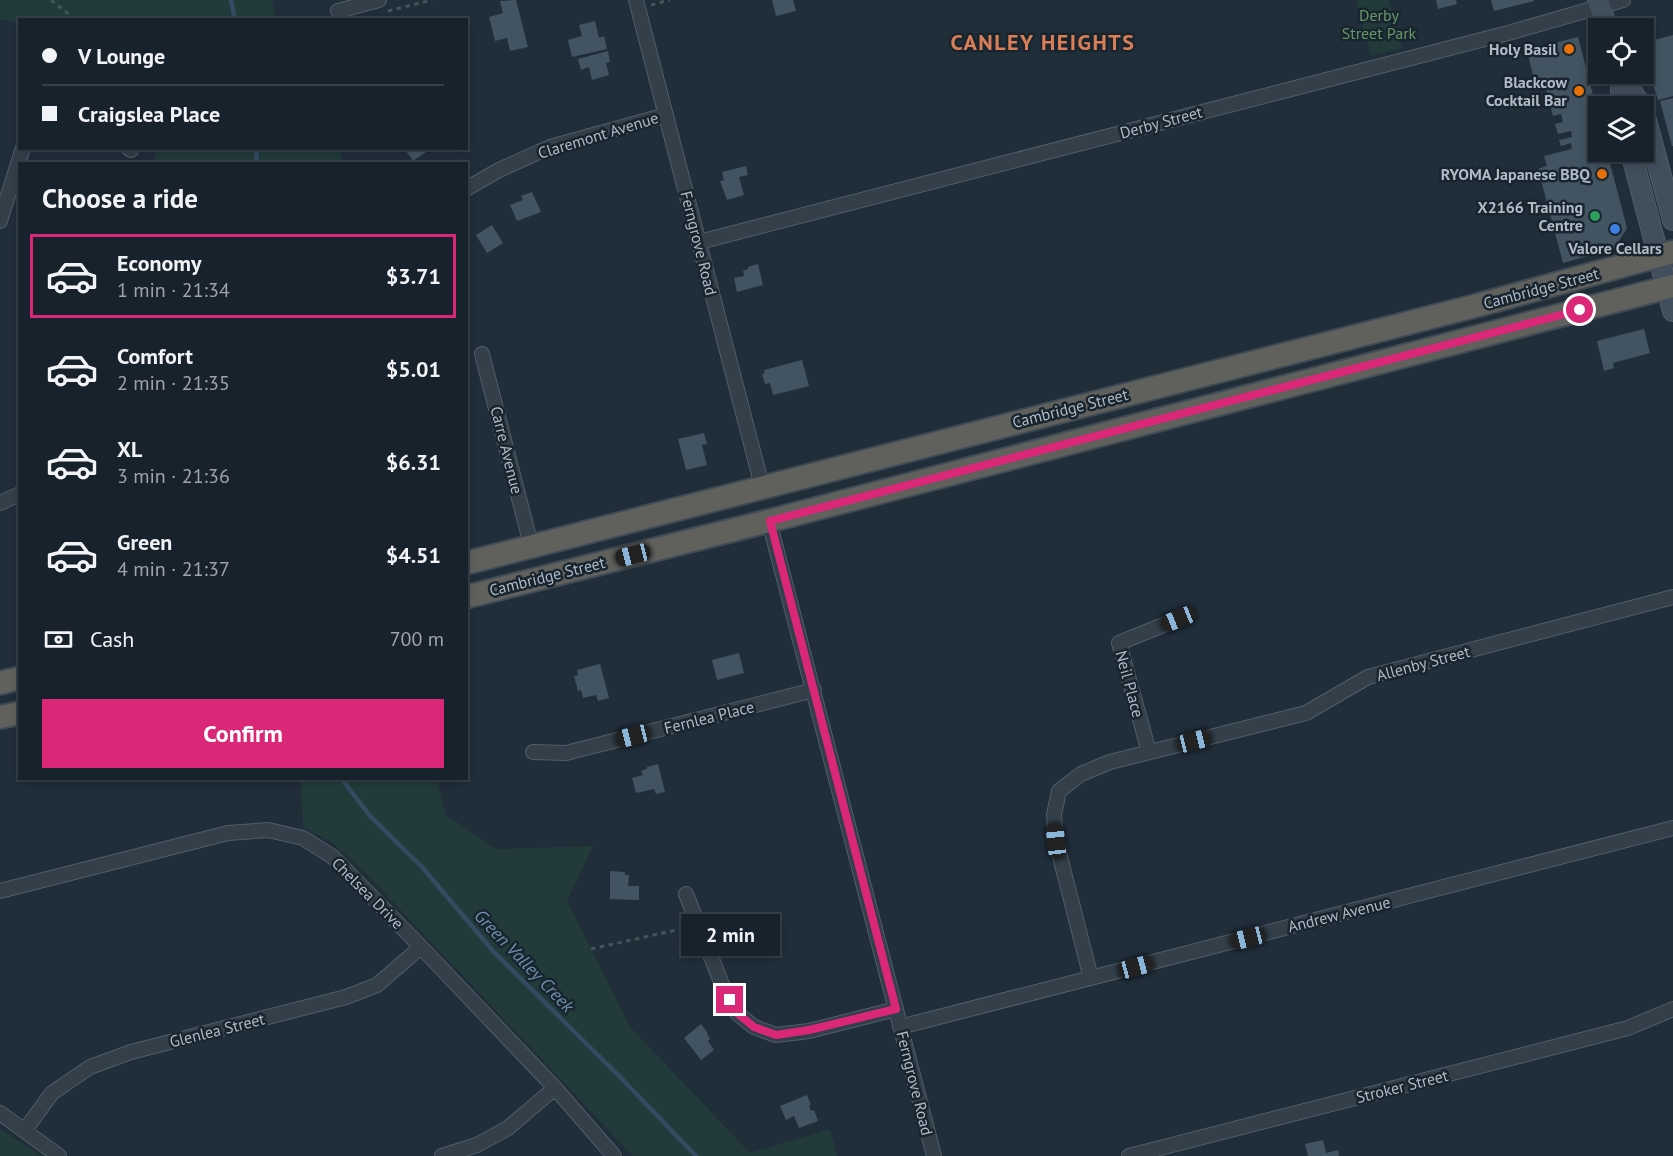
<!DOCTYPE html>
<html lang="en">
<head>
<meta charset="utf-8">
<style>
	:root { --surface:#18222c; --page:#252f38; --text:#f1f3f6; --muted:#9fa4a9; --line:#363f48; --accent:#db2777 }
	body { margin:0; font-family:"PT Sans",sans-serif; background:var(--page); color:var(--text); height:100vh; display:flex; flex-direction:column; font-size:22px; white-space:nowrap }
	* { box-sizing:border-box; margin:0 }
	p { font-size:20px; color:var(--muted) }
	.icon { flex:none; width:33px; height:33px; fill:none; stroke:currentColor; stroke-width:2; stroke-linecap:round; stroke-linejoin:round }
	.map { position:relative; flex:1; overflow:hidden }
	.details { position:absolute; left:18px; top:162px; width:450px; height:618px; display:flex; flex-direction:column; background:var(--surface); border-radius:0px; box-shadow:0 3px 9px #0003,0 0 0 2px var(--line) }
	.details>* { flex:none }
	.guide { position:absolute; left:18px; top:18px; width:450px; height:132px; border-radius:0px; box-shadow:0 3px 9px #0003,0 0 0 2px var(--line); display:grid; align-content:center; height:132px; padding:0 24px; background:var(--surface) }
	.fabs { position:absolute; left:1588px; top:18px; display:grid; gap:12px }
	.fabs a { display:grid; place-items:center; width:66px; height:66px; border-radius:0px; background:var(--surface); box-shadow:0 3px 9px #0003,0 0 0 2px var(--line); font-size:30px }
	.end { position:absolute; width:27px; height:27px; margin:-14px; border:8px solid #db2777; background:#fff; box-shadow:0 0 0 3px #fff }
	.from { border-radius:50% }
	.bubble { position:absolute; height:42px; border-radius:0px; background:var(--surface); box-shadow:0 3px 9px #0003,0 0 0 2px var(--line); font-size:20px; font-weight:800; line-height:42px; text-align:center }
	.car { position:absolute; width:18px; height:36px; margin:-18px -9px; border-radius:8px; box-shadow:0 0 4px 2px #0007; background:linear-gradient(#222 24%,#8ab4d8 0 40%,#222 0 76%,#8ab4d8 0 86%,#222 0) }
	.guide b { display:flex; align-items:center; gap:21px; height:57px; font-size:22px }
	.guide b+b { border-top:2px solid var(--line) }
	.guide i { width:15px; height:15px; background:var(--text) }
	ul { padding:0; list-style:none }
	li { display:flex; align-items:center; gap:18px; height:84px; margin:0 12px 9px; padding:0 12px; border:3px solid transparent; border-radius:0px }
	li div { flex:1 }
	li b { display:block; font-size:22px }
	li em { font-style:normal; font-weight:800 }
	li.selected { border-color:var(--accent) }
	li>.icon { width:54px; height:54px; stroke-width:1.5 }
	h2 { padding:0 24px; font-size:27px; line-height:72px }
	.pay { display:flex; align-items:center; gap:15px; height:66px; padding:0 24px; font-size:22px }
	.pay p { margin-inline-start:auto }
	.action { display:flex; gap:12px; margin-top:auto; padding:12px 24px }
	.action a { flex:1; height:69px; border-radius:0px; background:var(--accent); color:#fff; font-size:24px; font-weight:800; line-height:69px; text-align:center }
	.map>svg:first-child { display:block }
	.green { fill:#223b3a }
	.lines { fill:none; stroke-linecap:round; stroke-linejoin:round }
	.stream { stroke:#324c62; stroke-width:4.5 }
	.building { fill:#425461 }
	.minor-casing { stroke:#515d68; stroke-width:16 }
	.secondary-casing { stroke:#515d68; stroke-width:22 }
	.trunk-casing { stroke:#3e4a54; stroke-width:26 }
	.path { stroke:#3f5757; stroke-width:3; stroke-dasharray:4.5 4.5; stroke-linecap:butt }
	.minor { stroke:#33404a; stroke-width:14 }
	.secondary { stroke:#414f5d; stroke-width:20 }
	.trunk { stroke:#60605d; stroke-width:22 }
	.route { stroke:#db2777; stroke-width:8 }
	.food-dot { fill:#e8710a; stroke:#19252e; stroke-width:2 }
	.leisure-dot { fill:#2e9e5b; stroke:#19252e; stroke-width:2 }
	.shop-dot { fill:#3f7fe0; stroke:#19252e; stroke-width:2 }
	.labels { text-anchor:middle; stroke-width:5; stroke-linejoin:round; paint-order:stroke }
	.park-label { font-size:16px; fill:#649869; stroke:#19252e }
	.poi-label { font-size:16px; font-weight:bold; fill:#aebac6; stroke:#19252e; text-anchor:end }
	.street-label { font-size:16px; fill:#aebac6; stroke:#19252e }
	.water-label { font-size:18px; font-style:italic; fill:#6d90ac; stroke:#19252e }
	.district-label { font-size:22px; font-weight:bold; letter-spacing:1.5px; fill:#d97e56; stroke:#19252e }
</style>
</head>
<body>
<div class="map">
<svg width="1673" height="1156" viewBox="0 0 1673 1156">
	<rect width="100%" height="100%" fill="#202e3a"/>
	<!-- green -->
	<path class="green" d="M0,0H272L276,19L20,20L19,23L0,19Z
		M1356,0H1389L1402,48L1371,56Z
		M157,149H340L343,163H153Z
		M301,779H437L446,815L496,849L593,846L567,901L630,1027L750,1153L830,1129L837,1156H633L362,869L330,841L303,827Z
		M0,1129L42,1156H0Z"/>
	<g class="lines">
		<!-- stream -->
		<path class="stream" d="M231,0L235,20
			M256,148L257,164
			M341,778L370,816L422,867L493,951L621,1078L696,1156"/>
	</g>
	<!-- building -->
	<path class="building" d="M516,0L528,47L510,51L507,38L495,41L489,17L503,13L500,1Z
		M772,0H793L796,11L776,16Z
		M1436,0H1456L1457,4L1438,9Z
		M1491,0H1534V1L1494,11Z
		M595,21L599,38L604,36L607,49L572,57L568,40L582,36L579,25Z
		M1673,35V96L1658,100L1646,62L1655,59L1651,41Z
		M1578,37L1599,118V152H1607L1627,228L1614,249L1563,263L1538,169L1547,166L1544,156L1572,149L1571,143L1561,146L1559,140L1572,137L1571,131L1558,134L1555,124L1563,122L1561,114L1553,116L1544,81L1535,84L1527,50Z
		M608,51L610,62L606,63L609,75L592,80L589,67L581,70L578,59Z
		M1673,98V146H1672L1660,101Z
		M404,148H432L413,161Z
		M746,166L748,175L739,177L744,195L727,200L720,181L724,180L722,172Z
		M532,192L541,212L517,221L510,205L523,200L521,196Z
		M492,225L503,243L487,253L476,235Z
		M758,264L763,285L737,292L734,278L744,276L743,271L748,269V267Z
		M1644,329L1650,353L1613,363L1614,368L1604,371L1597,341Z
		M802,360L809,386L773,395L770,383L765,384L762,374L765,373L764,370Z
		M704,433L707,444L702,445L707,465L686,470L678,439Z
		M739,653L744,673L717,680L712,660Z
		M600,664L609,698L598,701L596,695L583,698L581,690L578,691L574,676L578,675L577,670Z
		M658,764L665,792L656,794L654,789L636,793L632,778L643,775L641,771L647,769V767Z
		M610,871L625,872V875H629L628,886H639V900L610,899Z
		M701,1024L708,1033L707,1034L710,1039L708,1041L714,1050L701,1060L684,1038Z
		M807,1095L811,1105L809,1106L811,1111L814,1110L818,1121L799,1128L794,1116L786,1120L780,1106Z
		M1323,1140L1326,1153L1338,1150L1339,1156H1308L1305,1144Z"/>
	<g class="lines">
		<!-- minor casing -->
		<g class="minor-casing">
			<path id="minor" d="M636,0L762,486
				M338,11L379,0
				M128,148L131,150
				M466,189L499,170L550,147L666,115
				M0,221L23,148
				M699,242L1508,33L1623,0
				M482,354L531,545
				M0,503L20,494
				M769,521L934,1156
				M533,752L566,753L814,690
				M1149,752L1119,643L1178,619
				M0,891L228,833L268,830L303,838L333,857L421,947L555,1088L614,1156
				M686,894L723,987L737,1013L754,1027L776,1035L809,1031L896,1009
				M1091,978L1056,841L1054,814L1059,791L1081,774L1110,762L1306,713L1368,677L1673,597
				M900,1027L1673,828
				M0,1113L59,1156
				M25,1130L52,1093L90,1067L131,1052L346,997L377,985L421,947
				M442,1156L477,1145L508,1128L555,1088
				M1129,1156L1628,1028L1673,1009"/>
		</g>
		<!-- secondary casing -->
		<g class="secondary-casing">
			<path id="secondary" d="M1598,0L1607,28
				M1621,74L1641,106
				M1621,76V106
				M1644,113L1673,220
				M1631,152L1673,311"/>
		</g>
		<!-- trunk casing -->
		<g class="trunk-casing">
			<path id="trunk" d="M466,563L1471,307L1673,252
				M466,597L769,521L1673,286
				M0,683L20,678
				M0,717L20,713"/>
		</g>
		<!-- path -->
		<path class="path" d="M51,0L76,20
			M651,5L670,0
			M388,11L432,0
			M297,20H316
			M591,949L685,928"/>
		<!-- minor -->
		<use href="#minor" class="minor"/>
		<!-- secondary -->
		<use href="#secondary" class="secondary"/>
		<!-- trunk -->
		<use href="#trunk" class="trunk"/>
	</g>
	<g class="lines">
		<!-- route -->
		<path class="route" d="M730,1000L737,1013L754,1027L776,1035L809,1030L896,1009L770,521L1580,310"/>
	</g>
	<!-- markers -->
	<g class="food-dot">
		<circle cx="1569" cy="49" r="6"/>
		<circle cx="1579" cy="91" r="6"/>
		<circle cx="1602" cy="174" r="6"/>
	</g>
	<circle class="leisure-dot" cx="1595" cy="216" r="6"/>
	<circle class="shop-dot" cx="1615" cy="229" r="6"/>
	<g class="labels">
		<!-- park labels -->
		<g class="park-label">
			<text x="1379" y="21">Derby<tspan x="1379" dy="18">Street Park</tspan></text>
		</g>
		<!-- poi labels -->
		<g class="poi-label">
			<text x="1557" y="55">Holy Basil</text>
			<text x="1567" y="88">Blackcow<tspan x="1567" dy="18">Cocktail Bar</tspan></text>
			<text x="1590" y="180">RYOMA Japanese BBQ</text>
			<text x="1583" y="213">X2166 Training<tspan x="1583" dy="18">Centre</tspan></text>
			<text x="1615" y="254" text-anchor="middle">Valore Cellars</text>
		</g>
		<!-- street labels -->
		<g class="street-label">
			<text transform="translate(1161 122) rotate(-15)" y="6">Derby Street</text>
			<text transform="translate(598 135) rotate(-17)" y="6">Claremont Avenue</text>
			<text transform="translate(699 243) rotate(76)" y="6">Ferngrove Road</text>
			<text transform="translate(1541 288) rotate(-15)" y="6">Cambridge Street</text>
			<text transform="translate(1070 408) rotate(-14)" y="6">Cambridge Street</text>
			<text transform="translate(507 450) rotate(76)" y="6">Carre Avenue</text>
			<text transform="translate(547 576) rotate(-14)" y="6">Cambridge Street</text>
			<text transform="translate(1423 663) rotate(-15)" y="6">Allenby Street</text>
			<text transform="translate(1130 684) rotate(75)" y="6">Neil Place</text>
			<text transform="translate(709 717) rotate(-14)" y="6">Fernlea Place</text>
			<text transform="translate(368 893) rotate(45)" y="6">Chelsea Drive</text>
			<text transform="translate(1339 914) rotate(-14)" y="6">Andrew Avenue</text>
			<text transform="translate(217 1030) rotate(-14)" y="6">Glenlea Street</text>
			<text transform="translate(915 1083) rotate(76)" y="6">Ferngrove Road</text>
			<text transform="translate(1402 1086) rotate(-14)" y="6">Stroker Street</text>
		</g>
		<!-- water labels -->
		<g class="water-label">
			<text transform="translate(524 961) rotate(46)" y="6">Green Valley Creek</text>
		</g>
		<!-- district labels -->
		<g class="district-label">
			<text x="1043" y="50">CANLEY HEIGHTS</text>
		</g>
	</g>
</svg>
<div class="fabs">
<a><svg class="icon" aria-label="locate" viewBox="0 0 24 24"><circle cx="12" cy="12" r="6"/><path d="M12 2v4M12 18v4M2 12h4M18 12h4"/></svg></a>
<a><svg class="icon" aria-label="layers" viewBox="0 0 24 24"><path d="M12 4l9 5-9 5-9-5zM3 14l9 5 9-5"/></svg></a>
</div>
<i class="end from" style="left:1580px;top:310px"></i>
<i class="end" style="left:730px;top:1000px"></i>
<div class="bubble" style="left:681px;top:914px;width:99px">2 min</div>
<i class="car" style="left:633px;top:555px;rotate:256deg"></i>
<i class="car" style="left:1178px;top:619px;rotate:248deg"></i>
<i class="car" style="left:633px;top:736px;rotate:256deg"></i>
<i class="car" style="left:1194px;top:741px;rotate:76deg"></i>
<i class="car" style="left:1056px;top:841px;rotate:354deg"></i>
<i class="car" style="left:1248px;top:938px;rotate:256deg"></i>
<i class="car" style="left:1136px;top:967px;rotate:75deg"></i>
<div class="guide">
<b><i class="from"></i>V Lounge</b>
<b><i></i>Craigslea Place</b>
</div>
<section class="details">
<h2>Choose a ride</h2>
<ul>
<li class="selected"><svg class="icon" aria-label="car" viewBox="0 0 24 24"><path d="M5 17H2v-5l4-1 3-4h7l3 4 3 1v5h-3M9 17h6M6 11h13"/><circle cx="7" cy="17" r="2"/><circle cx="17" cy="17" r="2"/></svg><div><b>Economy</b><p>1 min · 21:34</p></div><em>$3.71</em></li>
<li><svg class="icon" aria-label="car" viewBox="0 0 24 24"><path d="M5 17H2v-5l4-1 3-4h7l3 4 3 1v5h-3M9 17h6M6 11h13"/><circle cx="7" cy="17" r="2"/><circle cx="17" cy="17" r="2"/></svg><div><b>Comfort</b><p>2 min · 21:35</p></div><em>$5.01</em></li>
<li><svg class="icon" aria-label="car" viewBox="0 0 24 24"><path d="M5 17H2v-5l4-1 3-4h7l3 4 3 1v5h-3M9 17h6M6 11h13"/><circle cx="7" cy="17" r="2"/><circle cx="17" cy="17" r="2"/></svg><div><b>XL</b><p>3 min · 21:36</p></div><em>$6.31</em></li>
<li><svg class="icon" aria-label="car" viewBox="0 0 24 24"><path d="M5 17H2v-5l4-1 3-4h7l3 4 3 1v5h-3M9 17h6M6 11h13"/><circle cx="7" cy="17" r="2"/><circle cx="17" cy="17" r="2"/></svg><div><b>Green</b><p>4 min · 21:37</p></div><em>$4.51</em></li>
</ul>
<div class="pay"><svg class="icon" aria-label="cash" viewBox="0 0 24 24"><path d="M3 7h18v10H3z"/><circle cx="12" cy="12" r="2"/></svg>Cash<p>700 m</p></div>
<div class="action"><a>Confirm</a></div>
</section>
</div>
</body>
</html>
